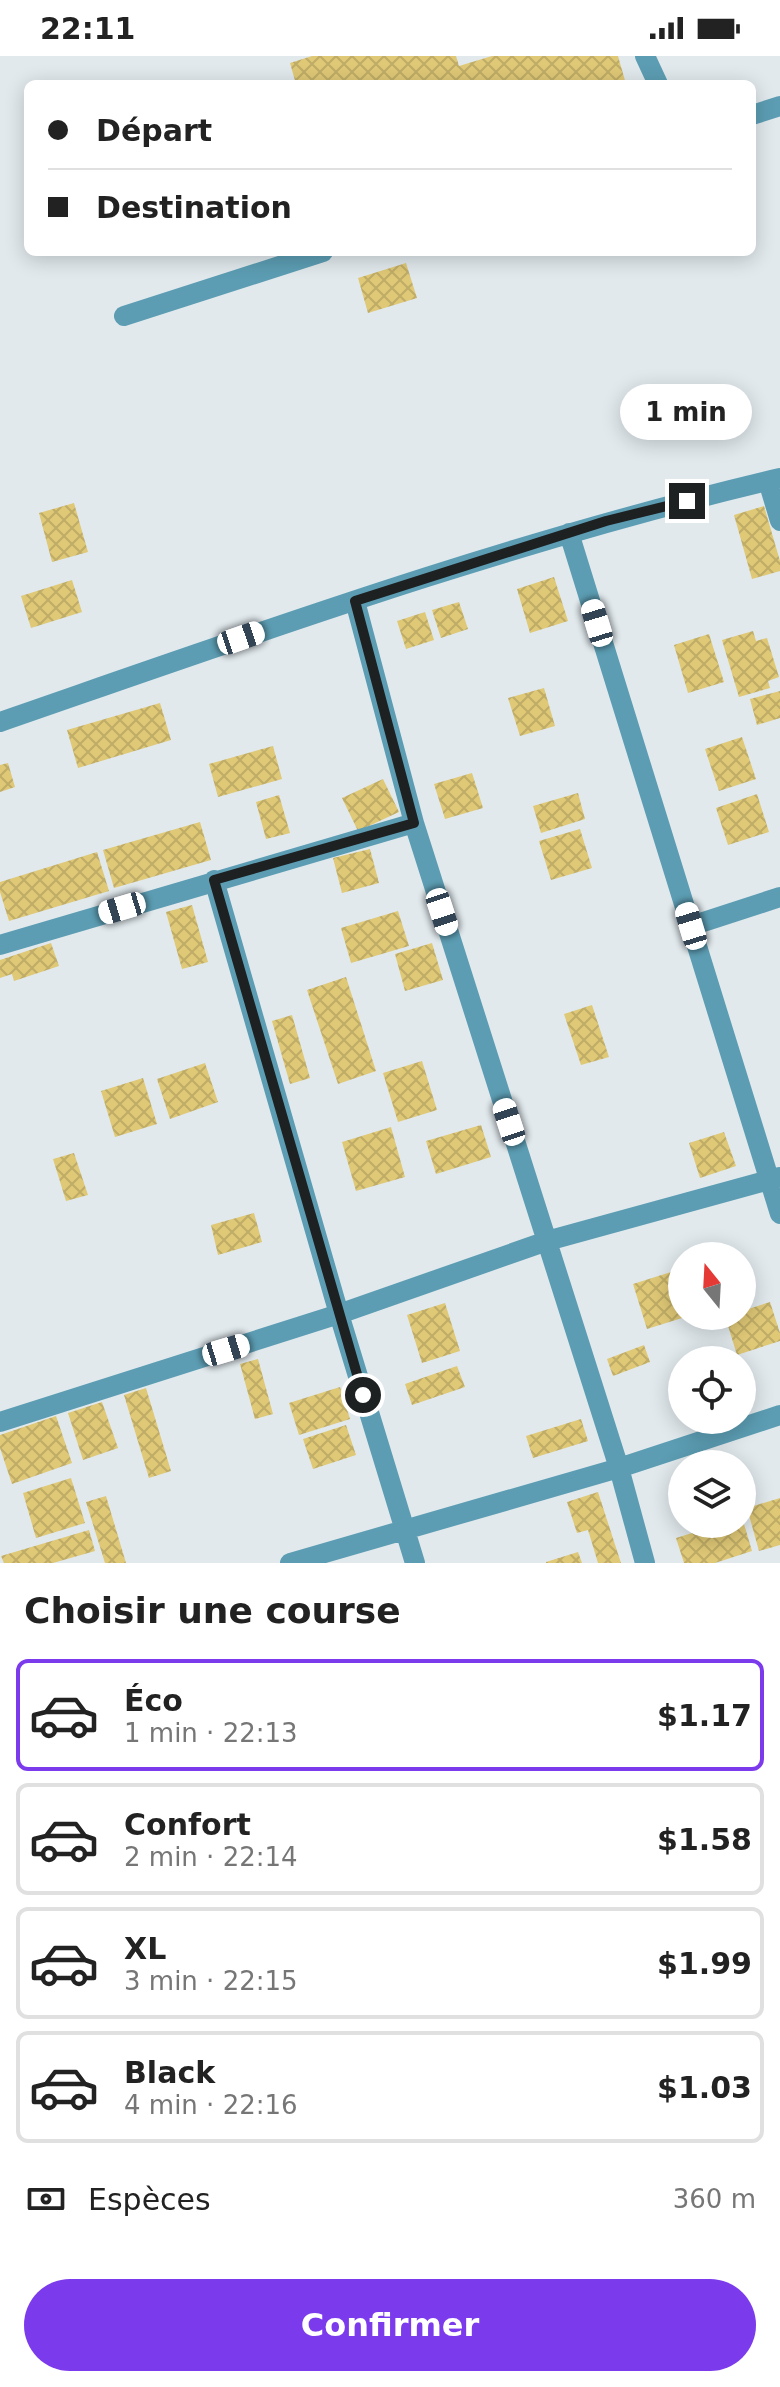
<!DOCTYPE html>
<html lang="fr">
<head>
<meta charset="utf-8">
<style>
	:root { --surface:#fff; --page:#f2f2f2; --text:#222; --muted:#767676; --line:#e0e0e0; --accent:#7c3aed }
	body { margin:0; font-family:"DejaVu Sans",sans-serif; background:var(--page); color:var(--text); height:100vh; display:flex; flex-direction:column; font-size:30px; white-space:nowrap }
	* { box-sizing:border-box; margin:0 }
	p { font-size:26px; color:var(--muted) }
	.icon { flex:none; width:44px; height:44px; fill:none; stroke:currentColor; stroke-width:2; stroke-linecap:round; stroke-linejoin:round }
	.map { position:relative; height:1507px; overflow:hidden }
	.details { display:flex; flex-direction:column; background:var(--surface); flex:1 }
	.details>* { flex:none }
	.hud { position:absolute; left:24px; top:24px; width:732px; height:176px; border-radius:12px; box-shadow:0 4px 20px #0003; display:grid; align-content:center; height:176px; padding:0 24px; background:var(--surface) }
	.needle { width:52px; rotate:342deg }
	.buttons { position:absolute; left:668px; top:1186px; display:grid; gap:16px }
	.buttons a { display:grid; place-items:center; width:88px; height:88px; border-radius:50%; background:var(--surface); box-shadow:0 4px 20px #0003; font-size:40px }
	.end { position:absolute; width:36px; height:36px; margin:-18px; border:10px solid #1e2122; background:#fff; box-shadow:0 0 0 4px #fff }
	.from { border-radius:50% }
	.bubble { position:absolute; height:56px; border-radius:28px; background:var(--surface); box-shadow:0 4px 20px #0003; font-size:26px; font-weight:600; line-height:56px; text-align:center }
	.car { position:absolute; width:24px; height:48px; margin:-24px -12px; border-radius:10px; box-shadow:0 0 6px 2px #0007; background:linear-gradient(#fff 24%,#345 0 40%,#fff 0 76%,#345 0 86%,#fff 0) }
	.hud b { display:flex; align-items:center; gap:28px; height:76px; font-size:30px }
	.hud b+b { border-top:2px solid var(--line) }
	.hud i { width:20px; height:20px; background:var(--text) }
	ul { padding:0; list-style:none }
	li { display:flex; align-items:center; gap:24px; height:112px; margin:0 16px 12px; padding:0 8px; border:4px solid var(--line); border-radius:12px }
	li div { flex:1 }
	li b { display:block; font-size:30px }
	li em { font-style:normal; font-weight:600 }
	li.on { border-color:var(--accent) }
	li>.icon { width:72px; height:72px; stroke-width:1.5 }
	h2 { padding:0 24px; font-size:36px; line-height:96px }
	.pay { display:flex; align-items:center; gap:20px; height:88px; padding:0 24px; font-size:30px }
	.pay p { margin-inline-start:auto }
	.action { display:flex; gap:16px; margin-top:auto; padding:16px 24px }
	.action a { flex:1; height:92px; border-radius:48px; background:var(--accent); color:#fff; font-size:32px; font-weight:600; line-height:92px; text-align:center }
	.status { display:flex; justify-content:space-between; align-items:center; height:56px; padding:0 40px; background:var(--surface); direction:ltr }
	.status svg { height:22px; fill:currentColor }
	.map>svg:first-child { display:block }
	.building { fill:url(#building-cross-hatch) }
	.lines { fill:none; stroke-linecap:round; stroke-linejoin:round }
	.minor { stroke:#5c9db3; stroke-width:20 }
	.route { stroke:#1e2122; stroke-width:10 }
</style>
</head>
<body>
<div class="status"><b>22:11</b><svg viewBox="0 0 49 12"><path d="M0 12V9h3v3zM5 12V6h3v6zM10 12V3h3v9zM15 12V0h3v12zM26 1h20v11H26zM47 4h2v5h-2z"/></svg></div>
<div class="map">
<svg width="780" height="1507" viewBox="0 0 780 1507">
	<defs>
		<pattern id="building-cross-hatch" width="8" height="8" patternUnits="userSpaceOnUse" patternTransform="scale(2)"><rect width="8" height="8" fill="#dfc876"/><path d="M0 0l8 8M0 8l8-8" fill="none" stroke="#bfac66"/></pattern>
	</defs>
	<rect width="100%" height="100%" fill="#e1e9ed"/>
	<!-- building -->
	<path class="building" d="M312,0H456L459,10L492,0H618L626,28H296L290,7Z
		M406,207L417,242L368,257L358,222Z
		M74,447L88,496L52,506L39,457Z
		M764,450L780,505V515L752,523L734,459Z
		M554,521L568,565L530,577L517,533Z
		M72,524L82,556L31,572L21,540Z
		M459,546L468,573L441,582L432,554Z
		M425,556L434,584L406,593L397,565Z
		M753,575L756,585L767,582L779,621L768,625L770,632L739,641L722,584Z
		M709,578L724,626L688,637L674,589Z
		M544,632L555,670L520,680L508,642Z
		M780,635V662L757,669L750,643Z
		M160,647L171,684L78,712L67,674Z
		M742,681L756,723L719,735L705,693Z
		M273,690L282,723L218,741L209,708Z
		M8,707L15,731L0,736V709Z
		M472,717L483,752L445,763L434,728Z
		M383,723L399,756L358,775L342,742Z
		M578,737L585,763L541,777L533,750Z
		M757,738L769,776L728,789L716,752Z
		M279,739L290,777L266,783L256,746Z
		M200,766L211,804L114,832L103,794Z
		M580,773L592,812L551,824L539,785Z
		M370,793L379,827L342,837L333,802Z
		M97,796L109,835L9,865L0,836V826Z
		M192,849L208,906L182,913L166,856Z
		M398,855L409,890L351,907L341,872Z
		M51,887L59,910L14,925L12,918L0,922V904Z
		M432,887L443,924L405,935L395,898Z
		M346,921L376,1015L338,1028L307,934Z
		M592,949L609,1001L581,1009L564,958Z
		M292,959L310,1022L290,1028L272,965Z
		M422,1005L437,1054L398,1066L383,1017Z
		M205,1007L218,1046L170,1063L157,1023Z
		M143,1022L157,1068L115,1081L101,1035Z
		M481,1069L491,1101L436,1118L426,1085Z
		M391,1071L405,1121L356,1135L342,1086Z
		M724,1076L736,1110L700,1122L689,1087Z
		M74,1097L88,1139L66,1145L53,1103Z
		M254,1157L262,1186L218,1199L211,1169Z
		M671,1216L682,1251V1262L647,1273L633,1228Z
		M770,1246L780,1277V1285L737,1299L725,1260H742V1255Z
		M445,1247L460,1295L422,1307L407,1259Z
		M644,1289L650,1306L613,1320L607,1303Z
		M258,1303L273,1358L255,1363L240,1308Z
		M457,1310L465,1331L412,1349L405,1328Z
		M340,1331L350,1363L299,1379L289,1347Z
		M146,1332L171,1415L149,1422L124,1339Z
		M102,1346L118,1392L83,1404L68,1357Z
		M56,1360L72,1407L12,1428L0,1392V1379Z
		M581,1363L588,1385L533,1402L526,1380Z
		M346,1369L356,1399L313,1413L303,1383Z
		M71,1422L85,1467L36,1482L23,1437Z
		M598,1436L621,1507H598L588,1474L577,1477L567,1446Z
		M106,1440L126,1507H105L86,1446Z
		M780,1442V1489L759,1495L747,1452Z
		M721,1468H744L752,1495L715,1507H684L676,1482Z
		M89,1474L95,1495L53,1507H4L1,1500Z
		M578,1496L582,1507H546V1506Z"/>
	<g class="lines">
		<!-- minor -->
		<path class="minor" d="M645,0L658,28
			M752,59L780,50
			M124,260L323,196
			M768,425L780,465
			M569,477L780,1158
			M355,545L414,767L619,1412L645,1507
			M0,666C257,577 515,484 780,422
			M214,824L339,1258L415,1507
			M691,870L780,841
			M0,889L414,767
			M0,1366L339,1258L547,1185L780,1121
			M290,1507L619,1412L780,1359"/>
	</g>
	<g class="lines">
		<!-- route -->
		<path class="route" d="M363,1339L214,824L414,767L355,545L606,465L687,445"/>
	</g>
</svg>
<div class="buttons">
<a><svg class="needle" viewBox="-14 -14 28 28"><path d="M0-13l5 13h-10z" fill="#e53935"/><path d="M0 13l5-13h-10z" fill="#767676"/></svg></a>
<a><svg class="icon" aria-label="locate" viewBox="0 0 24 24"><circle cx="12" cy="12" r="6"/><path d="M12 2v4M12 18v4M2 12h4M18 12h4"/></svg></a>
<a><svg class="icon" aria-label="layers" viewBox="0 0 24 24"><path d="M12 4l9 5-9 5-9-5zM3 14l9 5 9-5"/></svg></a>
</div>
<i class="end from" style="left:363px;top:1339px"></i>
<i class="end" style="left:687px;top:445px"></i>
<div class="bubble" style="left:620px;top:328px;width:132px">1 min</div>
<i class="car" style="left:597px;top:567px;rotate:343deg"></i>
<i class="car" style="left:241px;top:582px;rotate:71deg"></i>
<i class="car" style="left:122px;top:852px;rotate:253deg"></i>
<i class="car" style="left:442px;top:856px;rotate:162deg"></i>
<i class="car" style="left:691px;top:870px;rotate:343deg"></i>
<i class="car" style="left:509px;top:1066px;rotate:342deg"></i>
<i class="car" style="left:226px;top:1294px;rotate:73deg"></i>
<div class="hud">
<b><i class="from"></i>Départ</b>
<b><i></i>Destination</b>
</div>
</div>
<section class="details">
<h2>Choisir une course</h2>
<ul>
<li class="on"><svg class="icon" aria-label="car" viewBox="0 0 24 24"><path d="M5 17H2v-5l4-1 3-4h7l3 4 3 1v5h-3M9 17h6M6 11h13"/><circle cx="7" cy="17" r="2"/><circle cx="17" cy="17" r="2"/></svg><div><b>Éco</b><p>1 min · 22:13</p></div><em>$1.17</em></li>
<li><svg class="icon" aria-label="car" viewBox="0 0 24 24"><path d="M5 17H2v-5l4-1 3-4h7l3 4 3 1v5h-3M9 17h6M6 11h13"/><circle cx="7" cy="17" r="2"/><circle cx="17" cy="17" r="2"/></svg><div><b>Confort</b><p>2 min · 22:14</p></div><em>$1.58</em></li>
<li><svg class="icon" aria-label="car" viewBox="0 0 24 24"><path d="M5 17H2v-5l4-1 3-4h7l3 4 3 1v5h-3M9 17h6M6 11h13"/><circle cx="7" cy="17" r="2"/><circle cx="17" cy="17" r="2"/></svg><div><b>XL</b><p>3 min · 22:15</p></div><em>$1.99</em></li>
<li><svg class="icon" aria-label="car" viewBox="0 0 24 24"><path d="M5 17H2v-5l4-1 3-4h7l3 4 3 1v5h-3M9 17h6M6 11h13"/><circle cx="7" cy="17" r="2"/><circle cx="17" cy="17" r="2"/></svg><div><b>Black</b><p>4 min · 22:16</p></div><em>$1.03</em></li>
</ul>
<div class="pay"><svg class="icon" aria-label="cash" viewBox="0 0 24 24"><path d="M3 7h18v10H3z"/><circle cx="12" cy="12" r="2"/></svg>Espèces<p>360 m</p></div>
<div class="action"><a>Confirmer</a></div>
</section>
</body>
</html>
